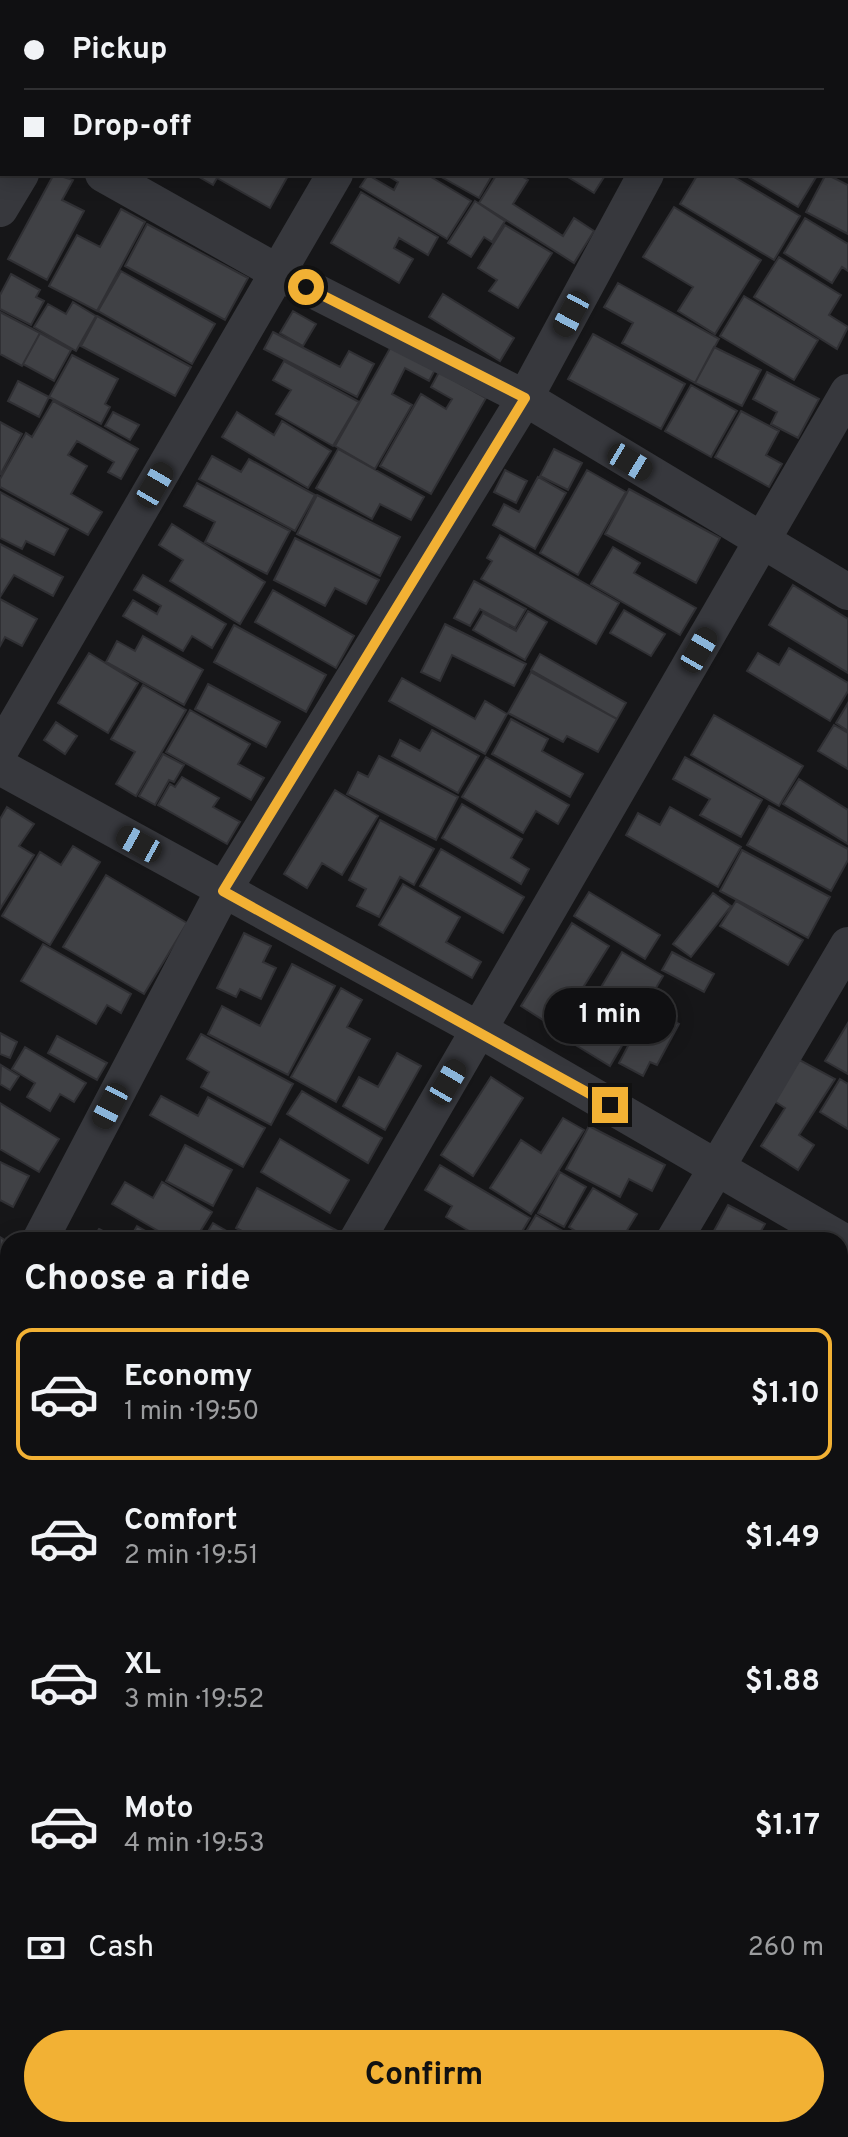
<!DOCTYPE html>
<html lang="en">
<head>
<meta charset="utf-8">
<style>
	:root { --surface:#101012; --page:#1e1e20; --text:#f1f3f6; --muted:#9c9d9f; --line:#303032; --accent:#f2b134 }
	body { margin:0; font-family:Overpass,sans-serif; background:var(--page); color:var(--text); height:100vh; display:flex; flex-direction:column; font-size:30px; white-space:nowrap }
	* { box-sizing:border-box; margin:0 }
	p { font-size:26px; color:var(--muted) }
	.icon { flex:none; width:44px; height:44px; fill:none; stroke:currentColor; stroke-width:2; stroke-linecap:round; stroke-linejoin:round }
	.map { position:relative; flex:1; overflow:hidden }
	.side { position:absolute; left:0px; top:1232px; width:848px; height:906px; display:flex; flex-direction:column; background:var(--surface); border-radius:24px 24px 0 0; box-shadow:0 4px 20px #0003,0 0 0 2px var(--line) }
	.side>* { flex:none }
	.guide { position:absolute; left:0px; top:0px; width:848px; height:176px; box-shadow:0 4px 20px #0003,0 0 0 2px var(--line); display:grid; align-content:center; height:176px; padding:0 24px; background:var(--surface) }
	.end { position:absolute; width:36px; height:36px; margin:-18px; border:10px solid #f2b134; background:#111; box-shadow:0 0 0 4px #111 }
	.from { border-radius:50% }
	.bubble { position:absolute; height:56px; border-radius:28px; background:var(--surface); box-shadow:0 4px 20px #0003,0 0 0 2px var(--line); font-size:26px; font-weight:700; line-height:56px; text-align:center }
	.car { position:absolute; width:24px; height:48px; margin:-24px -12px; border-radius:10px; box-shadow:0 0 6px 2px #0007; background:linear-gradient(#222 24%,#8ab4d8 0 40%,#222 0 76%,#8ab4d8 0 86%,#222 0) }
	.guide b { display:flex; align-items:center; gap:28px; height:76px; font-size:30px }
	.guide b+b { border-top:2px solid var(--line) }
	.guide i { width:20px; height:20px; background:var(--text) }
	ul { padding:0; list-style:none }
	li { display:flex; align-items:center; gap:24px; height:132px; margin:0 16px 12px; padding:0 8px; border:4px solid transparent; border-radius:16px }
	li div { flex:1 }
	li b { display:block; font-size:30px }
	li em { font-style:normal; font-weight:700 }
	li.on { border-color:var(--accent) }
	li>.icon { width:72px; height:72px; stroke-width:1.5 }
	h2 { padding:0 24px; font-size:36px; line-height:96px }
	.pay { display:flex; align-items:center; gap:20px; height:88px; padding:0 24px; font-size:30px }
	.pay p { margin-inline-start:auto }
	.button { display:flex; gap:16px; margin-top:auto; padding:16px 24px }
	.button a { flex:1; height:92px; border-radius:48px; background:var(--accent); color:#111; font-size:32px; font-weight:700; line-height:92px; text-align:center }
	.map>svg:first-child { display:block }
	.building { fill:#404145; stroke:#303034; stroke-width:2 }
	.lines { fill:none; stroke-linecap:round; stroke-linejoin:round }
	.minor { stroke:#37383d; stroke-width:36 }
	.major { stroke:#53555c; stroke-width:44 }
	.route { stroke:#f2b134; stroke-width:10 }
</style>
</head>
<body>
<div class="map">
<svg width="848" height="2137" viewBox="0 0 848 2137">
	<rect width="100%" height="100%" fill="#161618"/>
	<!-- building -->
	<path class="building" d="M20,0H79L19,2Z
		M140,0H270L139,2Z
		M473,0H525L528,2H477Z
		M801,0H848V63L846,2Z
		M846,74L848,75L846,132Z
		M54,174L73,180L62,200L84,211L47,280L8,259Z
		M194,174H289L270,208L217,178L213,185Z
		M385,174H426L471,201L447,239L360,187L368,175L394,190L398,182Z
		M436,174H493L479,198Z
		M497,174H518L528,180L513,204L563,236L574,218L594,231L574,263L479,203Z
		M563,174H606L594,193Z
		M698,174H729L800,216L774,260L680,204Z
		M743,174H818L798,207Z
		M826,174L848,185V234L806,212Z
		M361,192L438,237L428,255L399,238L394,248L413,259L399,283L331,243Z
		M475,201L505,221L492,242L484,237L471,257L448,243Z
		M674,207L761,260L715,334L678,311L693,287L643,257Z
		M121,209L145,222L97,311L49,286L77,235L100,247Z
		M805,218L848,244V271L842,267L832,283L784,253Z
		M147,224L248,278L225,320L125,266Z
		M505,225L552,253L518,308L489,291L497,280L478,268Z
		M779,257L841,295L829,315L848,327L837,349L754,297Z
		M121,271L215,324L192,364L98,311Z
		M11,274L40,290L36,297L44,301L31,325L0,309V295Z
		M618,283L719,339L695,383L622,343L633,323L604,307Z
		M443,294L514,338L500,361L429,317Z
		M744,296L818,340L794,380L720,336Z
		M73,302L96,316L76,351L34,327L48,304L66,314Z
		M293,311L316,324L303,346L280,333Z
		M0,312L40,333L22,366L0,354Z
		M97,316L191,367L175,396L81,346Z
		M273,332L340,367L349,351L374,364L357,397L264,349Z
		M40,333L71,350L54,381L23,364Z
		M593,334L685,384L661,429L568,379Z
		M393,343L436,368L429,381L405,368L392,394L412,405L375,469L335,446Z
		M714,347L761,370L742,406L695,383Z
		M72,355L118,379L105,404L110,407L101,424L49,397Z
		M284,361L359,402L333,446L276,414L291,390L273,380Z
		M439,372L486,398L431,494L380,466L421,394L446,409L452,399L431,387Z
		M767,372L819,399L798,438L771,424L777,412L753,399Z
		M18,381L49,397L39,417L8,401Z
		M691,385L737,411L711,457L665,431Z
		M53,401L138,449L121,479L108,472L114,462L77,441L68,455L87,466L71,494L102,512L88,535L0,487V479L26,433L32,437Z
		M741,411L779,431L766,455L782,464L769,487L715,457Z
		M113,412L139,425L130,440L105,426Z
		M237,412L274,435L282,421L331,451L308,488L222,437Z
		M0,422L22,434L0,475Z
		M338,449L424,497L411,520L380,504L372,519L316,488Z
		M554,449L582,463L568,490L540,476Z
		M212,456L241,472L249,459L315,495L295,531L199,479Z
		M505,470L527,481L516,503L494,492Z
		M587,470L626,492L578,575L540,553Z
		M538,477L566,493L535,549L493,525L504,504L519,512Z
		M197,483L290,531L267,574L205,542L215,522L184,506Z
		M629,489L720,538L696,583L605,534Z
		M0,492L68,529L54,555L26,541L22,549L0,538Z
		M317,495L400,537L380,576L297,534Z
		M172,524L265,582L240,624L170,581L183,560L159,545Z
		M500,535L619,603L596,644L481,579L492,561L487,558Z
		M295,538L379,580L366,604L335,588L325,606L274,580Z
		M0,544L63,577L53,596L14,575L0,597Z
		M613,547L640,563L634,573L696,608L680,635L591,584Z
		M143,575L226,624L212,648L192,636L183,651L123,616L133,600L157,614L161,606L134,590Z
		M474,581L526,609L515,628L480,609L470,626L454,618Z
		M793,585L848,619V673L769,625Z
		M273,590L354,636L336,668L255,622Z
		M0,599L37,619L22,646L5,637L0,646Z
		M624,610L665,634L651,656L610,633Z
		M528,611L547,622L525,660L473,630L483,613L516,631Z
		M445,624L526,664L514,686L452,655L440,681L421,672Z
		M234,625L326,675L306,712L214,662Z
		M143,636L203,670L184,705L106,662L117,641L135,651Z
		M789,648L848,683V691L830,721L747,671L758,653L779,665Z
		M89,653L138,683L108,733L58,703Z
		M540,654L626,703L617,719L531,670Z
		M531,672L617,719L598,752L567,736L563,742L508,713Z
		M402,678L475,719L485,701L507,714L485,754L389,701Z
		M208,684L280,722L266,747L195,709Z
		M143,685L186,710L136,796L116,784L135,752L111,739Z
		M848,703V731L836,723Z
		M190,710L250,744L238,764L264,778L251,800L166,752Z
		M714,715L803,766L779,806L691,755Z
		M511,719L548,739L542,751L583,774L570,797L492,754Z
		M56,722L77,736L65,754L44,740Z
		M834,725L848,733V769L818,751Z
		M432,730L479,756L458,793L392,756L400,740L420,751Z
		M163,754L184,765L174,782L169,780L155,805L139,796Z
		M379,756L458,797L436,840L347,794L358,772L368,777Z
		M486,757L569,805L558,824L536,811L523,833L462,797Z
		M685,757L762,800L741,837L700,815L710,799L673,779Z
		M182,777L219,798L213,807L240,822L227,844L158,805L170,784L175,787Z
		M799,779L848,810V844L783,804Z
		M335,790L378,816L342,875L322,863L307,888L284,874Z
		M462,804L522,839L511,858L529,869L521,884L442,838Z
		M769,806L848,849V860L831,891L747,845Z
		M7,807L34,824L19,846L34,855L0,909V819Z
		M670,807L741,847L718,887L626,835L638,813L660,825Z
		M380,820L434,849L414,885L400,877L379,917L357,906L366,889L349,880Z
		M73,846L100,862L50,945L2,916L40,852L61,865Z
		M441,849L524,897L503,933L420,886Z
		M742,850L830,897L808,938L720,891Z
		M106,875L187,923L144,994L63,947Z
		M403,884L460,917L446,942L481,962L472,978L379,925Z
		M589,892L660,935L645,959L574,916Z
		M713,893L731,906L691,957L673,944Z
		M736,901L803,940L788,965L720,926Z
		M572,923L609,946L557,1029L521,1006Z
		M244,933L271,946L263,962L276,968L261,999L240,989L236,997L217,988Z
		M43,944L131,994L121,1013L107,1005L96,1024L21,981Z
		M622,952L663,976L610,1066L569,1041Z
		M672,952L714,974L704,992L662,970Z
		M292,964L335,986L288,1075L208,1034L222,1006L260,1026Z
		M341,988L362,1000L347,1027L370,1039L336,1102L291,1077Z
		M648,1008L679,1024L657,1065L650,1062L643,1076L619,1063Z
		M848,1023V1074L825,1061Z
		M0,1033L17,1042L10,1058L0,1054Z
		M201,1034L293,1084L271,1125L201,1087L209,1072L187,1059Z
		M57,1036L107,1063L97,1080L48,1053Z
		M25,1047L86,1083L74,1102L60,1094L50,1111L27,1097L35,1083L12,1069Z
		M397,1053L421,1066L385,1130L343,1106L359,1077L378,1087Z
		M794,1057L835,1079L799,1135L814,1145L798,1170L761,1146L785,1108L768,1097Z
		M1,1065L19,1076L10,1090L0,1084Z
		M491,1077L523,1098L473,1176L441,1155Z
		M840,1079L848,1084V1129L820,1112Z
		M302,1091L382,1138L368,1163L287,1114Z
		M161,1096L198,1116L208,1097L265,1128L243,1167L150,1115Z
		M0,1103L59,1139L39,1172L0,1149Z
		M563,1118L584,1130L531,1214L490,1188L521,1140L541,1153Z
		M589,1126L665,1165L652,1191L629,1179L620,1197L566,1169Z
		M280,1139L349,1180L330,1213L261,1172Z
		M185,1145L232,1170L213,1206L166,1181Z
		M0,1162L29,1176L13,1207L0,1200Z
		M440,1165L530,1218L517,1240H484L446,1217L452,1206L425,1190Z
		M560,1172L586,1187L564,1227L538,1213Z
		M125,1182L153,1198L162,1182L212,1212L195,1240H174L112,1204Z
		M257,1188L345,1235L342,1240H260L236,1228Z
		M593,1188L637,1214L626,1232L634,1240H590L569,1227Z
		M728,1205L765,1224L756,1240H709Z
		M536,1215L578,1240H521Z
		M213,1223L242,1240H203Z
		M137,1226L161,1240H129Z
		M99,1229L119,1240H92Z
		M0,1237L8,1242V1270L0,1265Z
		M840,1274L848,1279L843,1287L848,1290V1330L840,1325Z
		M840,1332L848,1337V1360L840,1355Z
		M840,1360L848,1364V1389L840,1385Z
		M840,1389L848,1393V1406L840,1422Z
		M0,1470L8,1475V1491L0,1505Z
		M8,1500V1584L0,1579V1514Z
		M0,1584L8,1589V1598L0,1611Z
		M848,1587V1619L840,1615V1601Z
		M848,1638V1731L840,1726V1652Z
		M0,1646L8,1651V1705L0,1700Z
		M0,1707L8,1712V1774L0,1770Z
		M840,1732L848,1737V1784L840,1779Z
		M0,1772L8,1777V1802L2,1812Z
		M840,1781L848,1786V1798L840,1812Z
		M6,1817L8,1840L0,1848V1827Z
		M848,1828V1851L840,1847Z
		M840,1918L848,1922V1971L840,1967Z
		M8,1952V1996L0,2010V1966Z
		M848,2073V2115L840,2111V2089Z
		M19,2130H26L38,2137H15Z
		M261,2130H333L330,2137H276Z
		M339,2130H372L386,2137H335Z
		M381,2130H410L406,2137H394Z
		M412,2130H432L442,2135L409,2137Z
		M572,2130H582L595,2137H569Z
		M725,2130H760L756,2137H737Z"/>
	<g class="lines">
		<!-- minor -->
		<path class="minor" d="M116,2L117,0
			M432,2L433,0
			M744,2L745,0
			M0,116L2,118
			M103,174L279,273L525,398L848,592
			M0,209L21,174
			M0,751L335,174
			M0,767L478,1029L848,1244
			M40,1240L223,891L525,398L646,174
			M357,1240L848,392
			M674,1240L848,945
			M0,1315L8,1300
			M840,1511L848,1497
			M0,1865L8,1851
			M840,2078L848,2062
			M0,2086L8,2090
			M77,2130L89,2137
			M178,2137L182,2130
			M485,2137L489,2130
			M810,2137L814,2130"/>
		<!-- major -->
		<path class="major" d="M0,1414L8,1419
			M840,1876L848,1881"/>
	</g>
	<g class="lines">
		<!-- route -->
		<path class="route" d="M306,287L525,398L223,891L610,1105"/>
	</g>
</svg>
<i class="end from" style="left:306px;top:287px"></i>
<i class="end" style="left:610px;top:1105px"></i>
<div class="bubble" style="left:544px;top:988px;width:132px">1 min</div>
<i class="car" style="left:571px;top:314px;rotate:208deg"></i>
<i class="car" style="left:630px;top:462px;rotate:121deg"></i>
<i class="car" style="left:155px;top:485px;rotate:30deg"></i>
<i class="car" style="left:699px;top:650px;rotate:30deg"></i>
<i class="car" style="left:139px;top:844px;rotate:299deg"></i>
<i class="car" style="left:448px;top:1082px;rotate:30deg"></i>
<i class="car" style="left:110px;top:1106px;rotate:207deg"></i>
<div class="guide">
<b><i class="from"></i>Pickup</b>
<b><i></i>Drop-off</b>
</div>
<section class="side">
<h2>Choose a ride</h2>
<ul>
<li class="on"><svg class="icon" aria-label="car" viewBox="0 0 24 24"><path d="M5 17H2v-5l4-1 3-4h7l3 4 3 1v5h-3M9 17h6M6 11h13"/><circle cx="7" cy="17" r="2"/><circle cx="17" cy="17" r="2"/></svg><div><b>Economy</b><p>1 min · 19:50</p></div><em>$1.10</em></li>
<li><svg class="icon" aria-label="car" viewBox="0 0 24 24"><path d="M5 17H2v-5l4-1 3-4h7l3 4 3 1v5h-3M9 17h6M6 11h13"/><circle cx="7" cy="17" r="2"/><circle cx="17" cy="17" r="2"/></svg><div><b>Comfort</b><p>2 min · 19:51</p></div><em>$1.49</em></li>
<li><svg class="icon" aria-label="car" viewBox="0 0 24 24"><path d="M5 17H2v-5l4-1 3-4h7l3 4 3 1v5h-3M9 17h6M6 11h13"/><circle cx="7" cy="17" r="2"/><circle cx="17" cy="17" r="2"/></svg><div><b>XL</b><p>3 min · 19:52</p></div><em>$1.88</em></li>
<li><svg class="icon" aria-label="car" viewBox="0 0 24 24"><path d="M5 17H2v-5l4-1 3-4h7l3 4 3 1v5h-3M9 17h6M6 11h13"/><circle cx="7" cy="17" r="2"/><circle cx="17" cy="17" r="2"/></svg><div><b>Moto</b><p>4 min · 19:53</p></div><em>$1.17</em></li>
</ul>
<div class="pay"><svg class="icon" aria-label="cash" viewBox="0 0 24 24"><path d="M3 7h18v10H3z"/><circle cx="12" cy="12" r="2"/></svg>Cash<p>260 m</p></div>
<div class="button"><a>Confirm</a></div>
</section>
</div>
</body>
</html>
